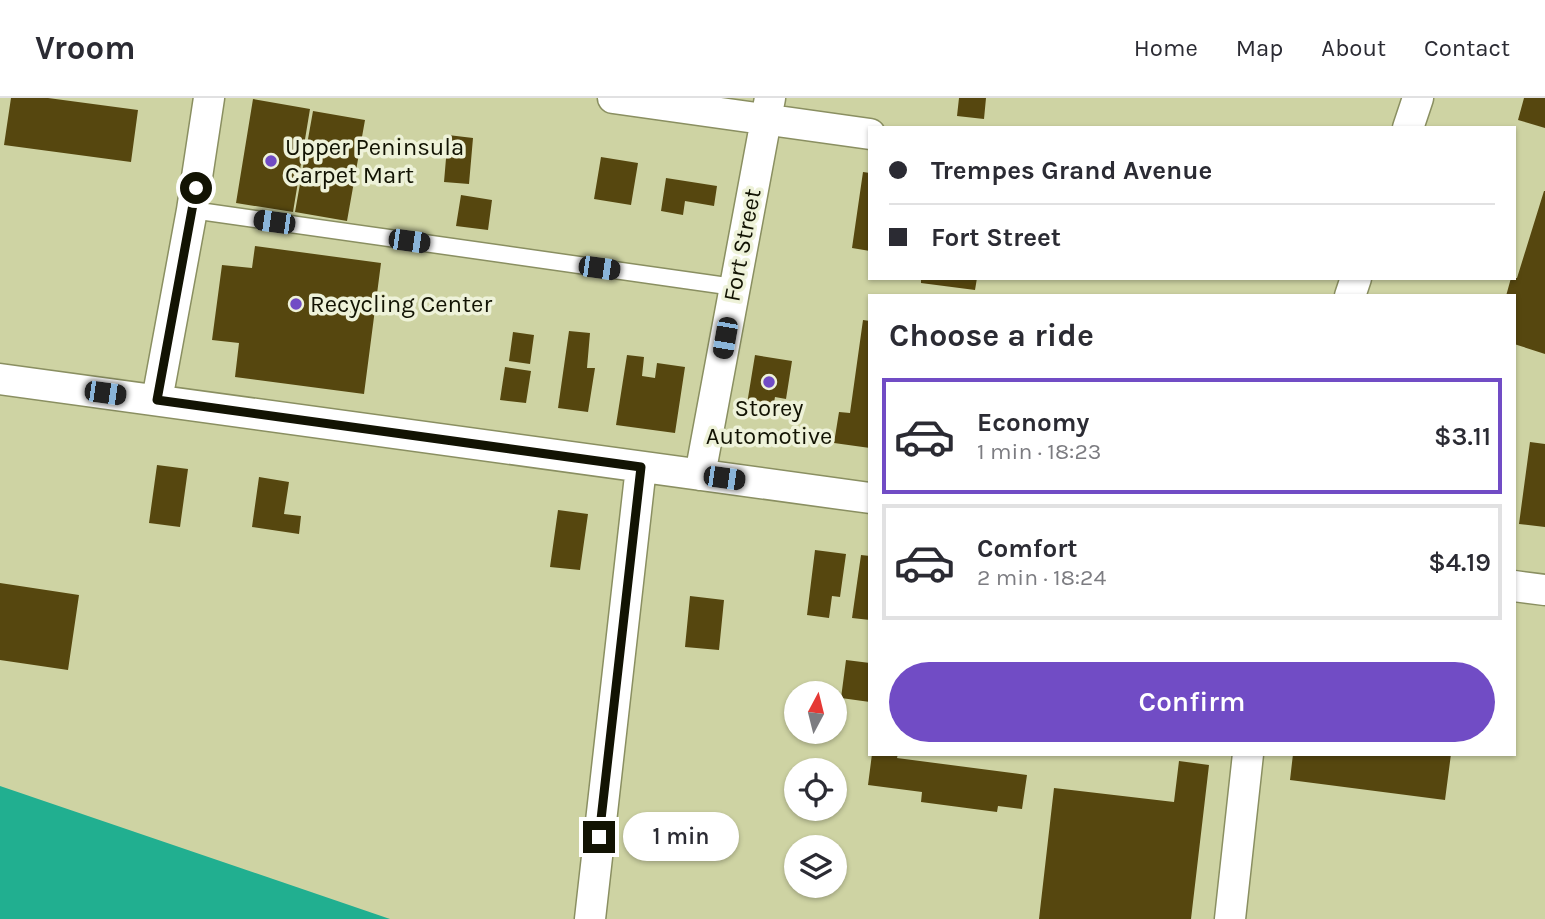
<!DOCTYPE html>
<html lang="en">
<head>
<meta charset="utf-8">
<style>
	:root { --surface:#fff; --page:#f7f7f7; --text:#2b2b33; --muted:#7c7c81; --line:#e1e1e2; --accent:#714cc5 }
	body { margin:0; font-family:Karla,sans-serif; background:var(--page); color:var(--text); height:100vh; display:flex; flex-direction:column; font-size:26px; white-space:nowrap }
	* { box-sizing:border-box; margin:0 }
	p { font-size:23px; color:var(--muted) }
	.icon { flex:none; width:38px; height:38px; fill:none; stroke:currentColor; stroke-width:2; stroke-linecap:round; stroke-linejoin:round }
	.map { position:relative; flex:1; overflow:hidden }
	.side { position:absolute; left:868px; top:196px; width:648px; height:462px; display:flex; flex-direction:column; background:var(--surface); border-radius:0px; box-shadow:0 2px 5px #0004 }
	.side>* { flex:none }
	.hud { position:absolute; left:868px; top:28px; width:648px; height:154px; border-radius:0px; box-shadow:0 2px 5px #0004; display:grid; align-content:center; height:154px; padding:0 21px; background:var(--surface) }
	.needle { width:46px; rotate:7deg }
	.fabs { position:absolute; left:784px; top:583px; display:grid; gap:14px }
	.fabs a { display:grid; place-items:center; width:63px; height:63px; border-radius:50%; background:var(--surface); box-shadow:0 2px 5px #0004; font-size:35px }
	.end { position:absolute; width:32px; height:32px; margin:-16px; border:9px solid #121303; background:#fff; box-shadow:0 0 0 4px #fff }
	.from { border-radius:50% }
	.bubble { position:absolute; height:49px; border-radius:24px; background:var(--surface); box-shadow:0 2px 5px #0004; font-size:23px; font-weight:600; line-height:49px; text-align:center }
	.car { position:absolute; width:21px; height:42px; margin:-21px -10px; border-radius:9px; box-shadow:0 0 5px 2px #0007; background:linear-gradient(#222 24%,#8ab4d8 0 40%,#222 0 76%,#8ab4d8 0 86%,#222 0) }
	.hud b { display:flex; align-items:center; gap:24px; height:66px; font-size:26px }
	.hud b+b { border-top:2px solid var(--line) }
	.hud i { width:18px; height:18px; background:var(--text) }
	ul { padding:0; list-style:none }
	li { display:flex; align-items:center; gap:21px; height:116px; margin:0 14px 10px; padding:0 7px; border:4px solid var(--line); border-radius:0px }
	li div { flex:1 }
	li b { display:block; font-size:26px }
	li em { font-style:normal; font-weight:600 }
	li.on { border-color:var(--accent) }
	li>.icon { width:63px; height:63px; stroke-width:1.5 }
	h2 { padding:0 21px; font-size:32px; line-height:84px }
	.cta { display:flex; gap:14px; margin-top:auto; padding:14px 21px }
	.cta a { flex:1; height:80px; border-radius:42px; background:var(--accent); color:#fff; font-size:28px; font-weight:600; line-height:80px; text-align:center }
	header { display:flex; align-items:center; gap:42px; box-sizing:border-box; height:98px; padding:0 35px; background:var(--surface); border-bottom:2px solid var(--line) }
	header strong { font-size:33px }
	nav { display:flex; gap:38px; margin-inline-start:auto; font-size:24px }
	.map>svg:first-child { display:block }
	.water { fill:#21af90 }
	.building { fill:#56470f }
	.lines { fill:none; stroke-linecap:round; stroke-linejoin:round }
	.lane-casing { stroke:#8a8f61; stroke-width:19 }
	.street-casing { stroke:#8a8f61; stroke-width:33 }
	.lane { stroke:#fff; stroke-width:16 }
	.street { stroke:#fff; stroke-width:30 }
	.route { stroke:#121303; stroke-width:9 }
	.poi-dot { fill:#714cc5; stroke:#eef2d9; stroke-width:2.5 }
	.labels { text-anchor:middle; stroke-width:7; stroke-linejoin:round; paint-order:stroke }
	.poi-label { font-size:24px; fill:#121303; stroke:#eef2d9; text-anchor:start }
	.street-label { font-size:24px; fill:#121303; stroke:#eef2d9 }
</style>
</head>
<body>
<header>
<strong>Vroom</strong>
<nav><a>Home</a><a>Map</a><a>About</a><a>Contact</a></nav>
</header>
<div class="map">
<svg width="1545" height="821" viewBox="0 0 1545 821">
	<rect width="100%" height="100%" fill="#ced3a3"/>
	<!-- water -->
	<path class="water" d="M0,688L390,821H0Z"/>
	<!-- building -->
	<path class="building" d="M11,0H48L138,12L131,64L4,47Z
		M959,0H986L984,21L957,18Z
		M1524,0H1545V30L1518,22Z
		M253,1L310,11L293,114L236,105Z
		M313,13L365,22L347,123L295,114Z
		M448,37L473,40L469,86L444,84Z
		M601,59L638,65L631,107L594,101Z
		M863,74L870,75V153L852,150Z
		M666,80L717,88L714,108L685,103L683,117L661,113Z
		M1544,93H1545V256L1514,246V198H1506L1511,180H1517Z
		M461,97L492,102L488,132L456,128Z
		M255,148L381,165L364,296L235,279L239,245L212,242L222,167L252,170Z
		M921,180H977L975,192L921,185Z
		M863,222L870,223V350L834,345L839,314L850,315Z
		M569,233L590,235L587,270H595L588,314L558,310Z
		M513,234L534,237L530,266L509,263Z
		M627,257L644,259L642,278L655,280L657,265L685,269L675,335L616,327Z
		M755,257L792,263L786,301L775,299L772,316L746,312Z
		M505,269L531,273L526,305L500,302Z
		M1530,344L1545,346V429L1519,426Z
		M157,367L188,371L180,429L149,425Z
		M259,379L289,384L284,416L301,418L299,436L252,429Z
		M558,412L588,416L580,472L550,469Z
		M815,452L846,456L840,499L832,498L829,520L807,517Z
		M861,457L870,458V522L852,520Z
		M0,485L79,497L68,572L0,562Z
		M690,498L724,502L719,552L685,549Z
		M846,562L870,565V604L841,600Z
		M872,656H898L897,660L1027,677L1022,711L998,708L997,714L921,704L922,694L868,687Z
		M1293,656H1451L1445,702L1290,682Z
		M1179,663L1209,667L1191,821H1039L1054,690L1174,704Z"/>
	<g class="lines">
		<!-- lane casing -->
		<g class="lane-casing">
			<path id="lane" d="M192,112L734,189"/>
		</g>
		<!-- street casing -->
		<g class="street-casing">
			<path id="street" d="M613,0L870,36
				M1408,30L1418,0
				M1350,198L1356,180
				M0,281L870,400
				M157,302L192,112L209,0
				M700,377L770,0
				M1514,488L1545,492
				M590,821L641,369
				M1230,821L1248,656"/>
		</g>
		<!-- lane -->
		<use href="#lane" class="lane"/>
		<!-- street -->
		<use href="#street" class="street"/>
	</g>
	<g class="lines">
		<!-- route -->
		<path class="route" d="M196,90L157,302L641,369L599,739"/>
	</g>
	<!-- markers -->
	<g class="poi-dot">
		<circle cx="271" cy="63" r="7"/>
		<circle cx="296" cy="206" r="7"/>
		<circle cx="769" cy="284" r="7"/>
	</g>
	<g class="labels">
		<!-- poi labels -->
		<g class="poi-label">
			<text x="285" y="57">Upper Peninsula<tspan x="285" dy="28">Carpet Mart</tspan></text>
			<text x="310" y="214">Recycling Center</text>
			<text x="769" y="318" text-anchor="middle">Storey<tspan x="769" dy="28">Automotive</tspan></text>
		</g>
		<!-- street labels -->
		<g class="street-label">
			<text transform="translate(742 147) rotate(-79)" y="8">Fort Street</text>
		</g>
	</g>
</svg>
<div class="fabs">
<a><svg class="needle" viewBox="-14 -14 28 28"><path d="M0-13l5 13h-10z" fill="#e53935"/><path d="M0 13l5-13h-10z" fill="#7c7c81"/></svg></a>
<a><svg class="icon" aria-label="locate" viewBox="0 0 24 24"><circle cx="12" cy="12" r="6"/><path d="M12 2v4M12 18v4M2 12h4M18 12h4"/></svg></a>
<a><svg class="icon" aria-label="layers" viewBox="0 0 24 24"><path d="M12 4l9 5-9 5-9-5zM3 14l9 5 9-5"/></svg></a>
</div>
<i class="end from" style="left:196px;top:90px"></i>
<i class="end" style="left:599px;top:739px"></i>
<div class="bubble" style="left:623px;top:714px;width:116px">1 min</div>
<i class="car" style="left:274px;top:124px;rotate:278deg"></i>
<i class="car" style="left:409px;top:143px;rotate:98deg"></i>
<i class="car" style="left:599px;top:170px;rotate:98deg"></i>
<i class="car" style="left:725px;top:240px;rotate:190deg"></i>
<i class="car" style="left:105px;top:295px;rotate:98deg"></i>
<i class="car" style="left:724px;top:380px;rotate:98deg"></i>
<div class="hud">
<b><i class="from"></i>Trempes Grand Avenue</b>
<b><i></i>Fort Street</b>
</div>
<section class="side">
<h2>Choose a ride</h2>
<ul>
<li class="on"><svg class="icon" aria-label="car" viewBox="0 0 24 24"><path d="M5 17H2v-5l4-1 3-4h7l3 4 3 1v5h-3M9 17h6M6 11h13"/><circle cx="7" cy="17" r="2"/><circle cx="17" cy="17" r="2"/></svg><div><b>Economy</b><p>1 min · 18:23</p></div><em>$3.11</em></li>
<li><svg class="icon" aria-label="car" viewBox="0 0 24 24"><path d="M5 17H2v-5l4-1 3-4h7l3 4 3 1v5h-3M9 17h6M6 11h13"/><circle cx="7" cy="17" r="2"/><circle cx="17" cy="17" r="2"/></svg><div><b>Comfort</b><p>2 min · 18:24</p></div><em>$4.19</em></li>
</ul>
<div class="cta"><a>Confirm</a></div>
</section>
</div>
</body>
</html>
